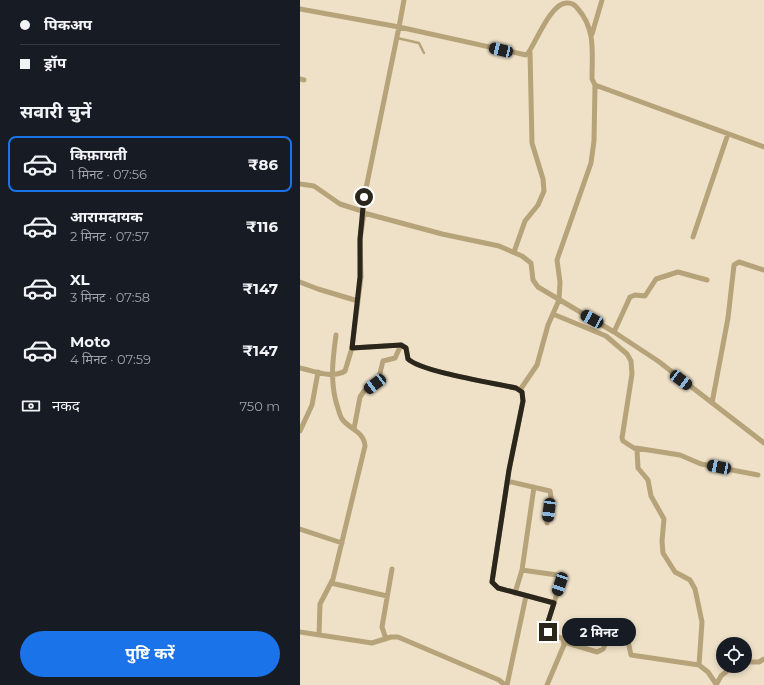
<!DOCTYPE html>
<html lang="hi">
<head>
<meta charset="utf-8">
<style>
	:root { --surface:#171b24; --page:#20242c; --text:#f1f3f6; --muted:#9ea1a6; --line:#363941; --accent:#1a73e8 }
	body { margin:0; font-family:Montserrat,"Noto Sans Devanagari",sans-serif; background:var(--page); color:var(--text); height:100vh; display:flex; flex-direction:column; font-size:15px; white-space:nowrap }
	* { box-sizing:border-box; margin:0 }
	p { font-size:13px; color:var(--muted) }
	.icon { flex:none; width:22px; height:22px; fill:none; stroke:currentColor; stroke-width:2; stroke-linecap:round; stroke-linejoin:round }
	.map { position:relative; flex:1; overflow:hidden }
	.side { display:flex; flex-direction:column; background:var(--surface); width:300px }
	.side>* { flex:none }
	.banner { display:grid; align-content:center; height:88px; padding:0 20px; background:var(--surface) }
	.buttons { position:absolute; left:416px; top:637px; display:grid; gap:8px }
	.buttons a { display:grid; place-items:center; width:36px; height:36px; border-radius:50%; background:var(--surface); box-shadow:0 2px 6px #0003; font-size:20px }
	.end { position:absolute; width:18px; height:18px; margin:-9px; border:5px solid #2a261c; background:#fff; box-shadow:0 0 0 2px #fff }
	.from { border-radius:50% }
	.bubble { position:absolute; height:28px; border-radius:14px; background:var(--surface); box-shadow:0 2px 6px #0003; font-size:13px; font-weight:700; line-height:28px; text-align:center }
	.car { position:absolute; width:12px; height:24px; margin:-12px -6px; border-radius:5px; box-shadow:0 0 3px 1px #0007; background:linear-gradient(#222 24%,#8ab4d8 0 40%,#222 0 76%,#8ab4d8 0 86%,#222 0) }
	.banner b { display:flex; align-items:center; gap:14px; height:38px; font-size:15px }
	.banner b+b { border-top:1px solid var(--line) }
	.banner i { width:10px; height:10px; background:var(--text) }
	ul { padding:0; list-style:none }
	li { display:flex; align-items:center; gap:12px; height:56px; margin:0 8px 6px; padding:0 12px; border:2px solid transparent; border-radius:8px }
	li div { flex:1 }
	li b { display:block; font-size:15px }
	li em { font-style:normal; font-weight:700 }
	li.current { border-color:var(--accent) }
	li>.icon { width:36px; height:36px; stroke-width:1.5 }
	h2 { padding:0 20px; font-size:18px; line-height:48px }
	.pay { display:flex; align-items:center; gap:10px; height:44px; padding:0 20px; font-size:15px }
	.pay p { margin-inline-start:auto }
	.cta { display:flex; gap:8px; margin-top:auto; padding:8px 20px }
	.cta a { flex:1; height:46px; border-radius:24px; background:var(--accent); color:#fff; font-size:16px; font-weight:700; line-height:46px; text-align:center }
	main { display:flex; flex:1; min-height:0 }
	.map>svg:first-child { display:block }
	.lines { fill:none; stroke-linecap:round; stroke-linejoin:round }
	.service { stroke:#b7a37a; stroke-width:2.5 }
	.minor { stroke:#b7a37a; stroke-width:5 }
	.route { stroke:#2a261c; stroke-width:5 }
</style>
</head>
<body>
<main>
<section class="side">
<div class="banner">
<b><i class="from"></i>पिकअप</b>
<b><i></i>ड्रॉप</b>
</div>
<h2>सवारी चुनें</h2>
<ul>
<li class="current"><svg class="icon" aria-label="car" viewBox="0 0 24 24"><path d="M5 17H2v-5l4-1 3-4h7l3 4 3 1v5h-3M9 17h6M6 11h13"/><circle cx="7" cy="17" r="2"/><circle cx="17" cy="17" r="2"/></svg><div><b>किफ़ायती</b><p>1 मिनट · 07:56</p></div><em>₹86</em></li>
<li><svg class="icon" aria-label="car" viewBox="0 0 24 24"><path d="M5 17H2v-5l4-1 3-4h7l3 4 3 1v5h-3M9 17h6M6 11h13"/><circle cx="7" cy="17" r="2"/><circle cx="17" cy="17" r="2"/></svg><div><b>आरामदायक</b><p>2 मिनट · 07:57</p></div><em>₹116</em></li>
<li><svg class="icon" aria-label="car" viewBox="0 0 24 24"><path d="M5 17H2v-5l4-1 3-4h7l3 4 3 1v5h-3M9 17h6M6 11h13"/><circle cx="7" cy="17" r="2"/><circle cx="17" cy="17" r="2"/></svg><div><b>XL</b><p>3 मिनट · 07:58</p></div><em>₹147</em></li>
<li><svg class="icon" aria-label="car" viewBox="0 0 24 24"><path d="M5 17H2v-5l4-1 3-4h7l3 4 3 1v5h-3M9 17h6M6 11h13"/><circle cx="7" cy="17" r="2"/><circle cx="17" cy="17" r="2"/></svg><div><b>Moto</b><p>4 मिनट · 07:59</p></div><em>₹147</em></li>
</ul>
<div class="pay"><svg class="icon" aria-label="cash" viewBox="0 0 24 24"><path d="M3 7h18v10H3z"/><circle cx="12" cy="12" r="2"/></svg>नकद<p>750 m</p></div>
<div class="cta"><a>पुष्टि करें</a></div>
</section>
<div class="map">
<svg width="464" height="685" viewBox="0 0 464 685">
	<rect width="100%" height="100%" fill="#eee1c7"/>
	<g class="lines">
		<!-- service -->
		<path class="service" d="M97,38L119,43L124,53"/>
		<!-- minor -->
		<path class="minor" d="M0,9L99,27L226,55C232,53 250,0 268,3C272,3 276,6 278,9C296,29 292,54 292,79L295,85L464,147
			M99,27L62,208L64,213L142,234L199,246L222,256L231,263L233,280L238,287L314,332L358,361L464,443
			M99,27L104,0
			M292,34L302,0
			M0,79L4,80
			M0,184L14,186L40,204L62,211
			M64,213L60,239L61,277L52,348L101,345L106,348L108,359C122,372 194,383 216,388L222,392L223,401L209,470L192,582L198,588L254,603
			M393,237L428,134
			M214,252L225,221L238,205L244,191L243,179L232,143L230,52
			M0,282L18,289L58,301
			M253,314L306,336L327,354L331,361L332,374L322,438L323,441L337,450L338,468L348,480L351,496L364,519L362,541L363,553L375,572L390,580L395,589L402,622L399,665
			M314,332L330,297L335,295L345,296L356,279L378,272L407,280
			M0,368C14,371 32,379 45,371L52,348
			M220,390L237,365L248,325L259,300L260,282L257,260L291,163L294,141L295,85
			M412,403L428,318L434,265L439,262L464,270
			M54,429L60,397L64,391L78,381L83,361L95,358L101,345
			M0,431L12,405L18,372
			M336,448L380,455L401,464L458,475
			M207,481L250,491L251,497L247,523
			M0,529L42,543
			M222,570L257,575L260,577L261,581L246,628L248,632L263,639L264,645L247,685
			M31,583L87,596
			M215,593L222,570L234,487
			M0,632L72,643L91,637H98L199,680L205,685
			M19,635L20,604L33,579L65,446C64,431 49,429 42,419C39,414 38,407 36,402C30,378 33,358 36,335
			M86,639L82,627L92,569
			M264,642L297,652L303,649L306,643L328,641L331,655L399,665L408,672L416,684
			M445,662H459L464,659
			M207,685L226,596
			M416,685L421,676L433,666"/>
	</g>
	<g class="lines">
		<!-- route -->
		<path class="route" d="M64,197L60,239V277L52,348L101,345L106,348L108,359C122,372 194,383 216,388L222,392L223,401L209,470L192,582L198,588L254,603L246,628L248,632"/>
	</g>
</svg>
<div class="buttons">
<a><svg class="icon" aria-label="locate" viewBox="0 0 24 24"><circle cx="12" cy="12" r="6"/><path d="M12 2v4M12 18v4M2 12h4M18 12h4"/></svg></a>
</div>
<i class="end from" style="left:64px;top:197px"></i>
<i class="end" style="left:248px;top:632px"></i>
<div class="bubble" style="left:262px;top:618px;width:74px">2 मिनट</div>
<i class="car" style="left:201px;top:50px;rotate:283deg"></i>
<i class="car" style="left:292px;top:319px;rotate:299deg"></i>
<i class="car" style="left:381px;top:380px;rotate:127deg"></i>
<i class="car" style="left:75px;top:384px;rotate:233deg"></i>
<i class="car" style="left:419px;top:467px;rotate:281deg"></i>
<i class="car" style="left:249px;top:510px;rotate:187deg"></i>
<i class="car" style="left:260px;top:584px;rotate:198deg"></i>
</div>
</main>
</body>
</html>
